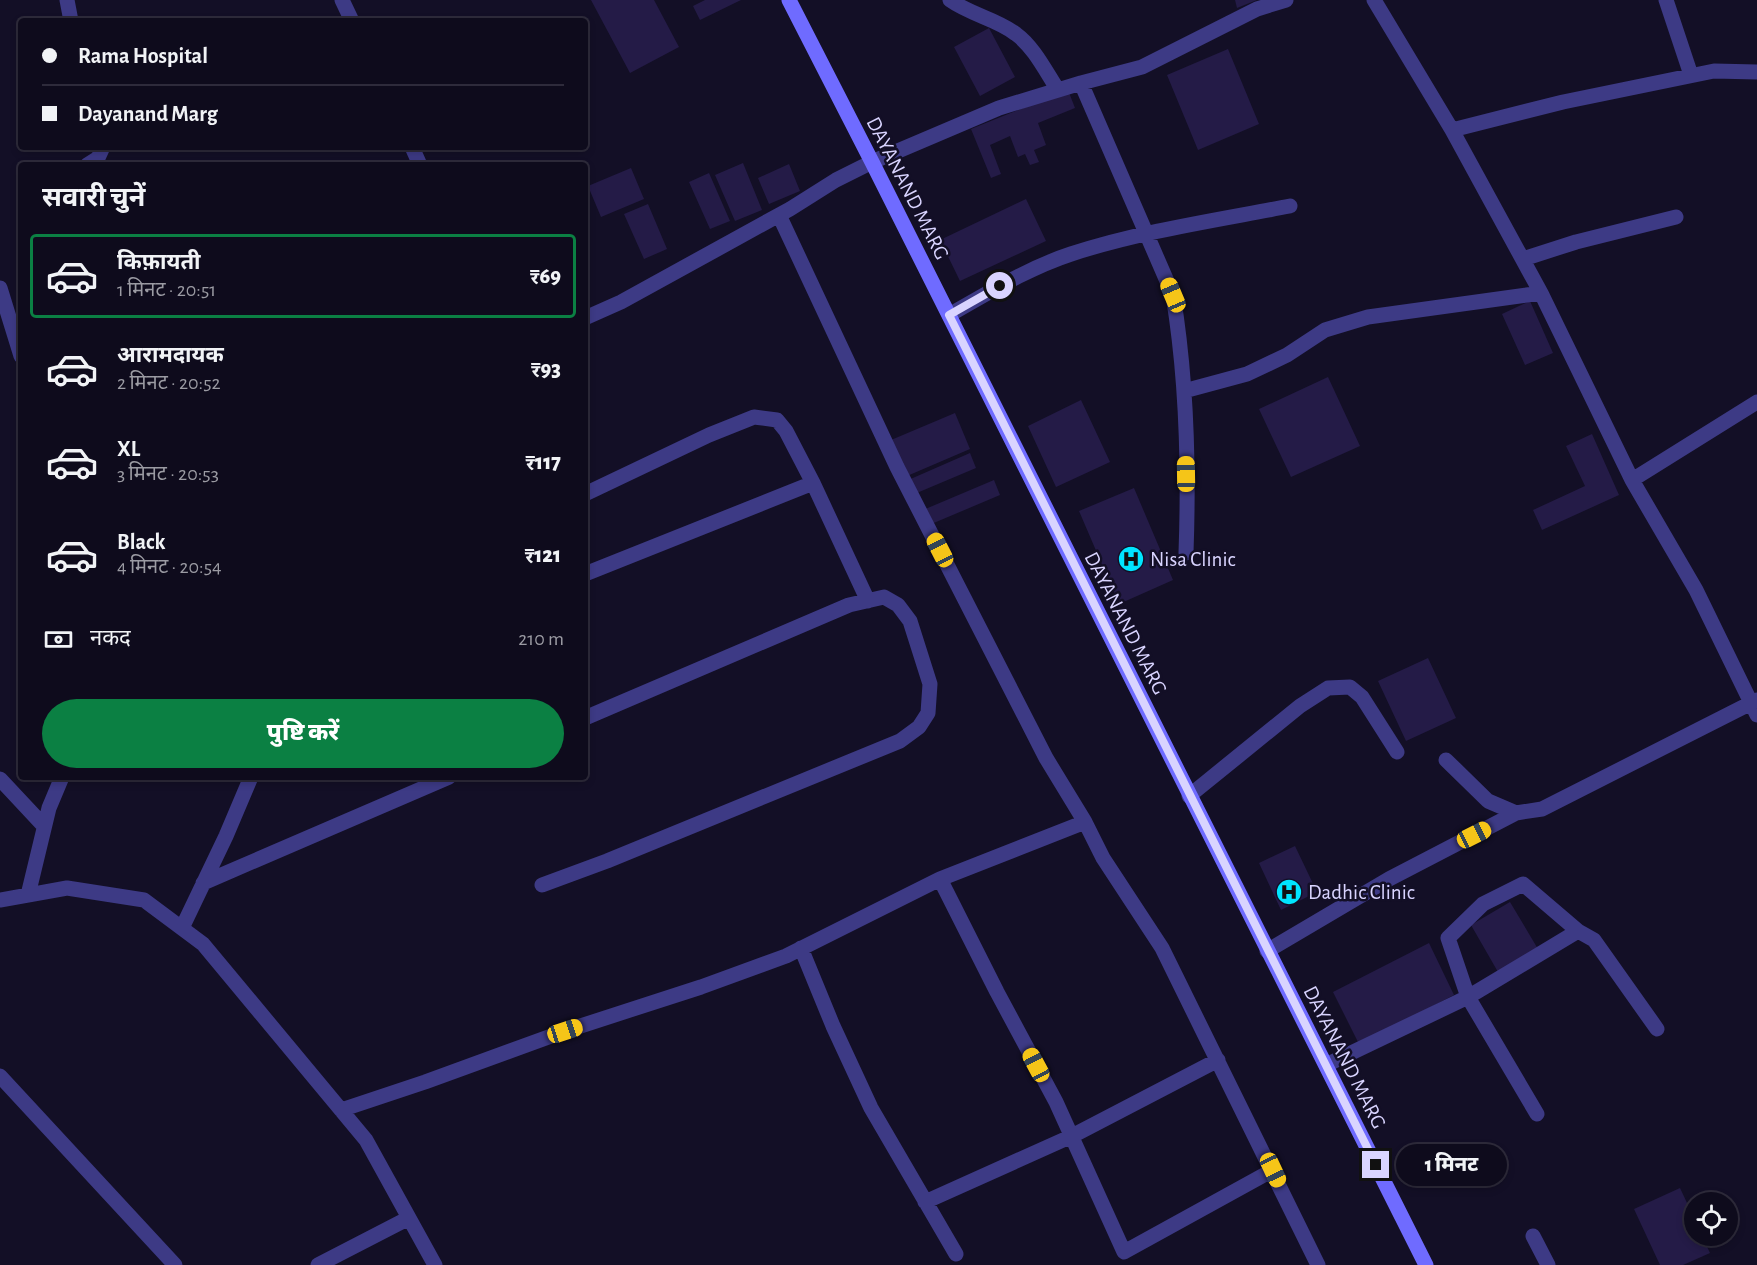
<!DOCTYPE html>
<html lang="hi">
<head>
<meta charset="utf-8">
<style>
	:root { --surface:#0e0b1c; --page:#171425; --text:#f1f3f6; --muted:#9b9ba3; --line:#2e2b3b; --accent:#0b8043 }
	body { margin:0; font-family:"Alegreya Sans","Noto Sans Devanagari",sans-serif; background:var(--page); color:var(--text); height:100vh; display:flex; flex-direction:column; font-size:22px; white-space:nowrap }
	* { box-sizing:border-box; margin:0 }
	p { font-size:20px; color:var(--muted) }
	.icon { flex:none; width:33px; height:33px; fill:none; stroke:currentColor; stroke-width:2; stroke-linecap:round; stroke-linejoin:round }
	.map { position:relative; flex:1; overflow:hidden }
	.panel { position:absolute; left:18px; top:162px; width:570px; height:618px; display:flex; flex-direction:column; background:var(--surface); border-radius:6px; box-shadow:0 3px 9px #0003,0 0 0 2px var(--line) }
	.panel>* { flex:none }
	.guide { position:absolute; left:18px; top:18px; width:570px; height:132px; border-radius:6px; box-shadow:0 3px 9px #0003,0 0 0 2px var(--line); display:grid; align-content:center; height:132px; padding:0 24px; background:var(--surface) }
	.controls { position:absolute; left:1684px; top:1192px; display:grid; gap:12px }
	.controls a { display:grid; place-items:center; width:54px; height:54px; border-radius:50%; background:var(--surface); box-shadow:0 3px 9px #0003,0 0 0 2px var(--line); font-size:30px }
	.end { position:absolute; width:27px; height:27px; margin:-14px; border:8px solid #d9d4ff; background:#111; box-shadow:0 0 0 3px #111 }
	.from { border-radius:50% }
	.bubble { position:absolute; height:42px; border-radius:21px; background:var(--surface); box-shadow:0 3px 9px #0003,0 0 0 2px var(--line); font-size:20px; font-weight:800; line-height:42px; text-align:center }
	.car { position:absolute; width:18px; height:36px; margin:-18px -9px; border-radius:8px; box-shadow:0 0 4px 2px #0007; background:linear-gradient(#f5c518 24%,#345 0 40%,#f5c518 0 76%,#345 0 86%,#f5c518 0) }
	.guide b { display:flex; align-items:center; gap:21px; height:57px; font-size:22px }
	.guide b+b { border-top:2px solid var(--line) }
	.guide i { width:15px; height:15px; background:var(--text) }
	ul { padding:0; list-style:none }
	li { display:flex; align-items:center; gap:18px; height:84px; margin:0 12px 9px; padding:0 12px; border:3px solid transparent; border-radius:6px }
	li div { flex:1 }
	li b { display:block; font-size:22px }
	li em { font-style:normal; font-weight:800 }
	li.on { border-color:var(--accent) }
	li>.icon { width:54px; height:54px; stroke-width:1.5 }
	h2 { padding:0 24px; font-size:27px; line-height:72px }
	.pay { display:flex; align-items:center; gap:15px; height:66px; padding:0 24px; font-size:22px }
	.pay p { margin-inline-start:auto }
	.button { display:flex; gap:12px; margin-top:auto; padding:12px 24px }
	.button a { flex:1; height:69px; border-radius:36px; background:var(--accent); color:#fff; font-size:24px; font-weight:800; line-height:69px; text-align:center }
	.map>svg:first-child { display:block }
	.building { fill:#241b47 }
	.lines { fill:none; stroke-linecap:round; stroke-linejoin:round }
	.street { stroke:#3d3a85; stroke-width:15 }
	.secondary { stroke:#6f6bff; stroke-width:15 }
	.route { stroke:#d9d4ff; stroke-width:8 }
	.labels { text-anchor:middle; stroke-width:5; stroke-linejoin:round; paint-order:stroke }
	.street-label { font-size:21px; fill:#d9d4ff; stroke:#130f26 }
	.poi-label { font-size:21px; fill:#d9d4ff; stroke:#130f26; text-anchor:start }
</style>
</head>
<body>
<div class="map">
<svg width="1757" height="1265" viewBox="0 0 1757 1265">
	<rect width="100%" height="100%" fill="#130f26"/>
	<!-- building -->
	<path class="building" d="M591,0H654L679,47L630,73Z
		M705,0H741L700,20L693,6Z
		M1235,0H1257L1237,8Z
		M989,28L1015,77L980,96L954,47Z
		M1228,49L1259,124L1198,150L1167,75Z
		M1068,90L1075,108L1038,123L1046,145L1034,150L1039,162L1030,165L1025,154L1018,157L1010,136L990,145L1001,174L991,178L971,129Z
		M743,163L762,210L735,221L715,175Z
		M789,164L800,191L769,204L758,178Z
		M631,168L644,199L601,217L588,186Z
		M709,173L730,221L710,229L689,182Z
		M1026,199L1046,241L960,281L940,240Z
		M648,204L667,249L644,259L624,214Z
		M1530,301L1553,353L1525,365L1502,314Z
		M1328,377L1360,446L1291,477L1259,409Z
		M1081,400L1110,462L1056,487L1028,426Z
		M955,413L970,449L907,476L891,440Z
		M1592,434L1619,495L1542,530L1533,510L1585,486L1566,446Z
		M970,453L976,468L912,495L906,481Z
		M994,480L1000,495L929,525L923,510Z
		M1134,488L1173,580L1119,604L1079,511Z
		M1428,658L1456,718L1406,741L1378,681Z
		M1295,846L1317,892L1281,910L1259,863Z
		M1510,902L1538,949L1498,972L1471,925Z
		M1429,943L1454,995L1359,1044L1333,992Z
		M1680,1188L1695,1220V1236H1702L1710,1253L1683,1265H1660L1634,1209Z"/>
	<g class="lines">
		<!-- street -->
		<path class="street" d="M67,0L71,21
			M342,0L352,21
			M950,0C971,15 997,19 1016,34C1034,47 1046,72 1058,90
			M1374,0L1452,130L1541,293L1632,480L1696,590L1757,715
			M1666,0L1691,75
			M1081,83L1173,295C1187,380 1189,468 1186,553
			M1452,130L1563,102L1714,71L1757,72
			M412,147L420,165
			M87,165L98,158L103,147
			M779,215L897,467L1046,758L1085,822
			M1523,259L1576,242L1676,217
			M0,288L21,356
			M949,315C988,293 1028,268 1071,254C1142,231 1217,220 1290,206
			M585,318L621,302L790,209L836,180L872,162L999,108L1081,83L1142,67L1257,9L1286,0
			M1184,391L1247,374L1287,355L1325,330L1368,317L1541,293
			M1632,480L1757,402
			M585,494L709,435L754,417L777,420L786,431L813,483L868,601
			M585,574L813,483
			M1446,760L1488,801L1516,813L1542,809L1757,700
			M0,779L44,826
			M1189,796L1300,706L1328,688L1350,687L1362,697L1397,752
			M940,879L997,992L1056,1102L1124,1252L1273,1170
			M203,883L449,777
			M542,885L607,861L900,741L919,727L928,713L930,684L910,621L898,605L884,597L849,605L585,718
			M28,895L49,808L62,777
			M0,900L67,888L144,900L203,944L366,1140L435,1265
			M182,928L226,836L251,777
			M801,948L833,1026L871,1108L956,1254
			M1267,951L1389,879L1516,813
			M1326,1065L1468,997L1448,938L1483,904L1523,884L1578,931L1594,940L1657,1029
			M0,1076L175,1265
			M341,1110L425,1082L565,1031L701,987L786,956L940,879L1085,822L1103,858L1162,948L1318,1265
			M1537,1114L1468,997L1578,931
			M925,1202L1072,1136L1218,1060
			M1533,1236L1548,1265
			M318,1265L409,1218"/>
		<!-- secondary -->
		<path class="secondary" d="M789,0L872,162L1426,1265"/>
	</g>
	<g class="lines">
		<!-- route -->
		<path class="route" d="M1000,286L949,315L1376,1165"/>
	</g>
	<!-- icons -->
	<defs>
		<g id="hospital-disc" transform="scale(1.35)"><circle r="9.5" fill="#00e5ff" stroke="#130f26"/><path d="M-5-5h3v3.5h4V-5h3V5h-3V1.5h-4V5h-3Z" fill="#111"/></g>
	</defs>
	<g fill-rule="evenodd">
		<use href="#hospital-disc" x="1131" y="559"/>
		<use href="#hospital-disc" x="1289" y="892"/>
	</g>
	<g class="labels">
		<!-- street labels -->
		<g class="street-label">
			<text transform="translate(908 188) rotate(63)" y="7">DAYANAND MARG</text>
			<text transform="translate(1126 623) rotate(63)" y="7">DAYANAND MARG</text>
			<text transform="translate(1345 1057) rotate(63)" y="7">DAYANAND MARG</text>
		</g>
		<!-- poi labels -->
		<g class="poi-label">
			<text x="1150" y="566">Nisa Clinic</text>
			<text x="1308" y="899">Dadhic Clinic</text>
		</g>
	</g>
</svg>
<div class="controls">
<a><svg class="icon" aria-label="locate" viewBox="0 0 24 24"><circle cx="12" cy="12" r="6"/><path d="M12 2v4M12 18v4M2 12h4M18 12h4"/></svg></a>
</div>
<i class="end from" style="left:1000px;top:286px"></i>
<i class="end" style="left:1376px;top:1165px"></i>
<div class="bubble" style="left:1396px;top:1144px;width:111px">1 मिनट</div>
<i class="car" style="left:1173px;top:295px;rotate:337deg"></i>
<i class="car" style="left:1186px;top:474px;rotate:359deg"></i>
<i class="car" style="left:940px;top:550px;rotate:333deg"></i>
<i class="car" style="left:1474px;top:835px;rotate:63deg"></i>
<i class="car" style="left:565px;top:1031px;rotate:72deg"></i>
<i class="car" style="left:1036px;top:1065px;rotate:332deg"></i>
<i class="car" style="left:1273px;top:1170px;rotate:155deg"></i>
<div class="guide">
<b><i class="from"></i>Rama Hospital</b>
<b><i></i>Dayanand Marg</b>
</div>
<section class="panel">
<h2>सवारी चुनें</h2>
<ul>
<li class="on"><svg class="icon" aria-label="car" viewBox="0 0 24 24"><path d="M5 17H2v-5l4-1 3-4h7l3 4 3 1v5h-3M9 17h6M6 11h13"/><circle cx="7" cy="17" r="2"/><circle cx="17" cy="17" r="2"/></svg><div><b>किफ़ायती</b><p>1 मिनट · 20:51</p></div><em>₹69</em></li>
<li><svg class="icon" aria-label="car" viewBox="0 0 24 24"><path d="M5 17H2v-5l4-1 3-4h7l3 4 3 1v5h-3M9 17h6M6 11h13"/><circle cx="7" cy="17" r="2"/><circle cx="17" cy="17" r="2"/></svg><div><b>आरामदायक</b><p>2 मिनट · 20:52</p></div><em>₹93</em></li>
<li><svg class="icon" aria-label="car" viewBox="0 0 24 24"><path d="M5 17H2v-5l4-1 3-4h7l3 4 3 1v5h-3M9 17h6M6 11h13"/><circle cx="7" cy="17" r="2"/><circle cx="17" cy="17" r="2"/></svg><div><b>XL</b><p>3 मिनट · 20:53</p></div><em>₹117</em></li>
<li><svg class="icon" aria-label="car" viewBox="0 0 24 24"><path d="M5 17H2v-5l4-1 3-4h7l3 4 3 1v5h-3M9 17h6M6 11h13"/><circle cx="7" cy="17" r="2"/><circle cx="17" cy="17" r="2"/></svg><div><b>Black</b><p>4 मिनट · 20:54</p></div><em>₹121</em></li>
</ul>
<div class="pay"><svg class="icon" aria-label="cash" viewBox="0 0 24 24"><path d="M3 7h18v10H3z"/><circle cx="12" cy="12" r="2"/></svg>नकद<p>210 m</p></div>
<div class="button"><a>पुष्टि करें</a></div>
</section>
</div>
</body>
</html>
